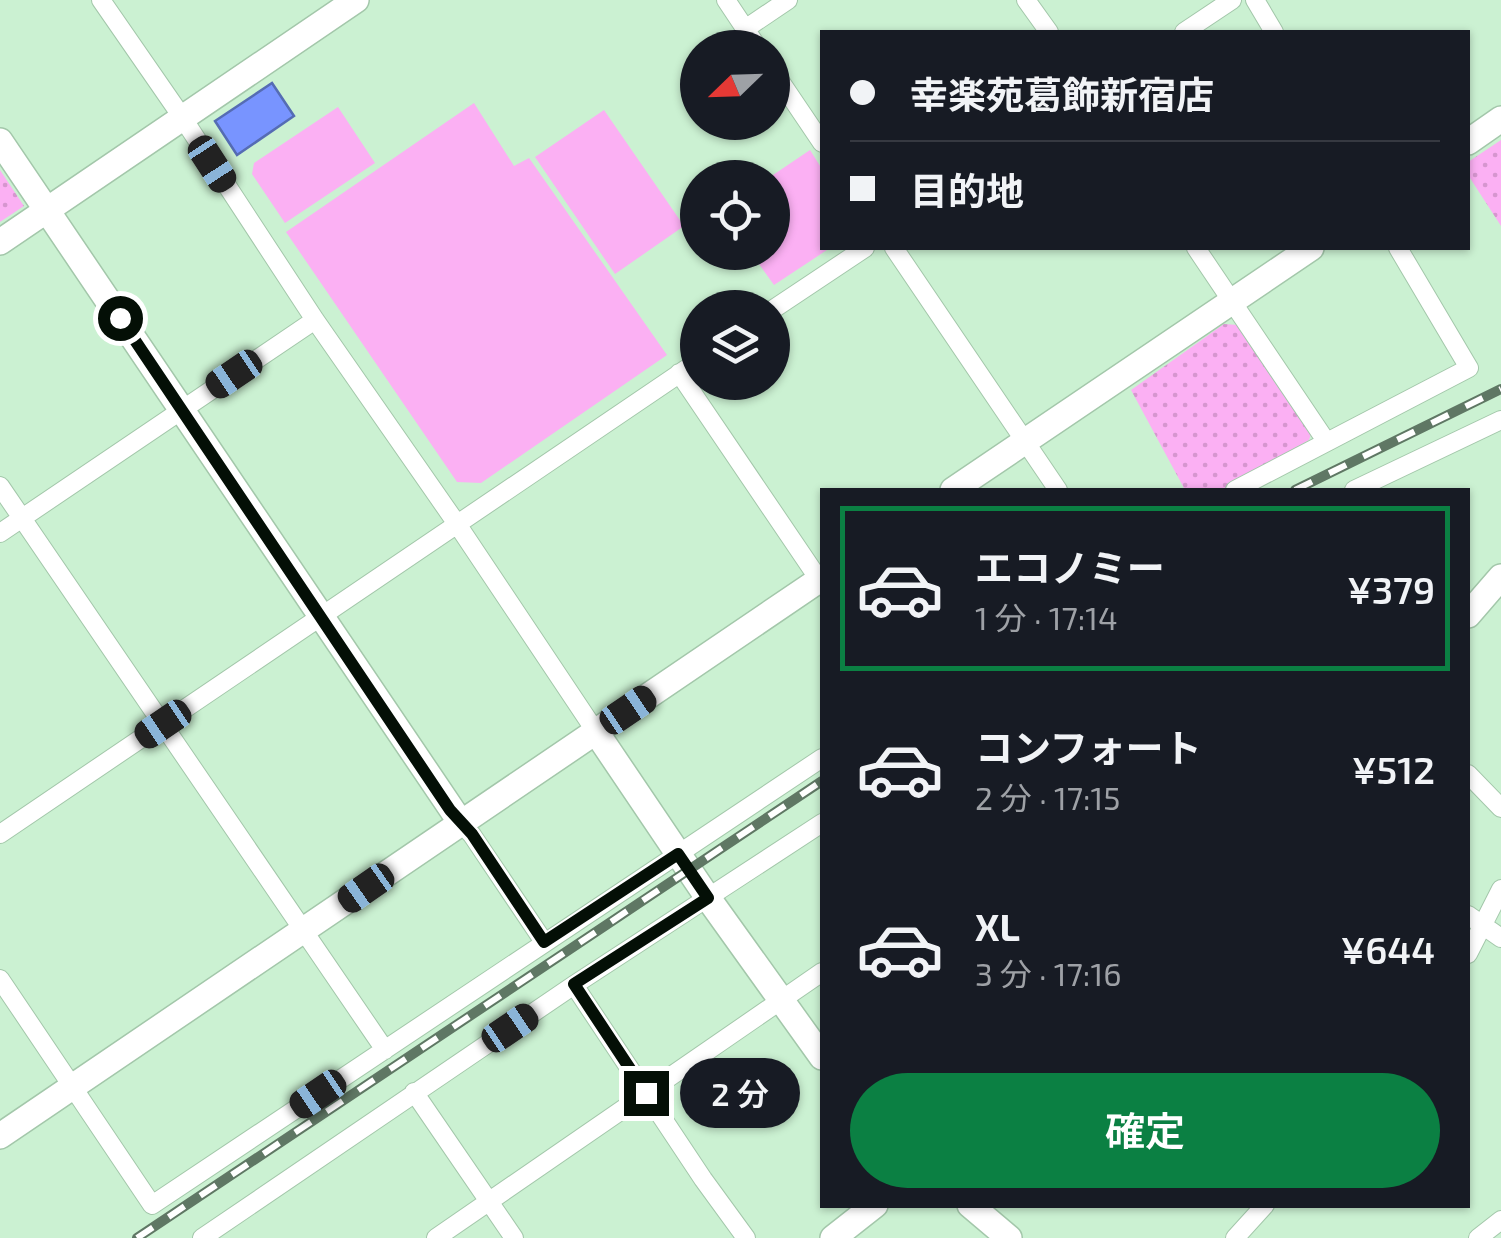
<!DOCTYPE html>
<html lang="ja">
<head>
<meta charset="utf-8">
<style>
	:root { --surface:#171b24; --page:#20242c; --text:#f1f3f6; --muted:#9ea1a6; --line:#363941; --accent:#0b8043 }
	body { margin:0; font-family:"Exo 2","Noto Sans JP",sans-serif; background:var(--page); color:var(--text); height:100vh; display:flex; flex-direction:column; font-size:38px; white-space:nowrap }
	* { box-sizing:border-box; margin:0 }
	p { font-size:32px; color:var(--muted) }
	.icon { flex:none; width:55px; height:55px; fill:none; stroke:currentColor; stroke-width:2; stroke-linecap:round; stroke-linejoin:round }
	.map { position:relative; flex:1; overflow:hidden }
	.drawer { position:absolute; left:820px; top:488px; width:650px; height:720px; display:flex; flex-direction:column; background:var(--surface); border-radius:0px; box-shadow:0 2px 8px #0004 }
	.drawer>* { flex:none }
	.hud { position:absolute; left:820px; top:30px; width:650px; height:220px; border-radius:0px; box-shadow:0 2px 8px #0004; display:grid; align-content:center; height:220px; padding:0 30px; background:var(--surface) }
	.needle { width:65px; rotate:247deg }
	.controls { position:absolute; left:680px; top:30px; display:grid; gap:20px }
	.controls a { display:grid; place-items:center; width:110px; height:110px; border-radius:50%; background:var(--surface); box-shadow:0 2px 8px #0004; font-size:50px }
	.end { position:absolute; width:45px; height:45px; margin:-22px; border:12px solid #040f06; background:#fff; box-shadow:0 0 0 5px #fff }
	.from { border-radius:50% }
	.bubble { position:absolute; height:70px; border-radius:35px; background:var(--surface); box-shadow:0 2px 8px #0004; font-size:32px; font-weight:600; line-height:70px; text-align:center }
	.car { position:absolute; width:30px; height:60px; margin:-30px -15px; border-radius:12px; box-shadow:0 0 8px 2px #0007; background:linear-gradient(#222 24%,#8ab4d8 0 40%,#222 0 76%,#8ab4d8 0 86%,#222 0) }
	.hud b { display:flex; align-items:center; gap:35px; height:95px; font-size:38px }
	.hud b+b { border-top:2px solid var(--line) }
	.hud i { width:25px; height:25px; background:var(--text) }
	ul { padding:18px 0 0; list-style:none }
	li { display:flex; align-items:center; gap:30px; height:165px; margin:0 20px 15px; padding:0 10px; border:5px solid transparent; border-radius:0px }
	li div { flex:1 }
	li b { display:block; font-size:38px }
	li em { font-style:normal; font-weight:600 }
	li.active { border-color:var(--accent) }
	li>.icon { width:90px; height:90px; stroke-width:1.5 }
	.primary-button { display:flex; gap:20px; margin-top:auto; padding:20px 30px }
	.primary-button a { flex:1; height:115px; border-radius:60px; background:var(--accent); color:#fff; font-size:40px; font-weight:600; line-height:115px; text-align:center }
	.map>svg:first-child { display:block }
	.park { fill:url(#park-dots) }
	.pitch { fill:#fbb0f3 }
	.water { fill:#7894ff; stroke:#556cb4; stroke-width:2.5 }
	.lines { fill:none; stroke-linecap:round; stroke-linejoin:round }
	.street-casing { stroke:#a3c7aa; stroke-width:20 }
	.secondary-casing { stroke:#a3c7aa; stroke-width:28 }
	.street { stroke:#fff; stroke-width:18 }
	.secondary { stroke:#fff; stroke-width:25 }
	.rail-casing { stroke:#5f7764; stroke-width:10 }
	.rail { stroke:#fff; stroke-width:6; stroke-dasharray:19; stroke-linecap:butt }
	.route { stroke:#040f06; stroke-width:12 }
</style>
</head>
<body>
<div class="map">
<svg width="1501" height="1238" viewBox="0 0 1501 1238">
	<defs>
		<pattern id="park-dots" width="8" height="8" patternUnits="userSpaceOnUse" patternTransform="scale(2.5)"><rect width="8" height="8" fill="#fbb0f3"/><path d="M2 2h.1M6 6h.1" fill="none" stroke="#d696cf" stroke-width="1.8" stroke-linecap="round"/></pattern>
	</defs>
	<rect width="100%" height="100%" fill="#cbf1d2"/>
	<!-- park -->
	<path class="park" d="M1501,140V226L1468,175V162Z
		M0,170L24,206L0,222Z
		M1224,324L1238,325L1311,434L1309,440L1221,490H1185L1131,390Z"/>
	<!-- pitch -->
	<path class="pitch" d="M474,103L514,166L529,158L667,355L481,483L457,482L286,232Z
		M338,107L375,163L285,223L252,174L254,163Z
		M604,110L684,226L615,274L535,157Z
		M810,150L822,169V248H830L774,285L751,253L772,252V178L770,177Z"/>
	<!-- water -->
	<path class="water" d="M272,83L294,116L237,155L215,121Z"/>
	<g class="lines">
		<!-- street casing -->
		<g class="street-casing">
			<path id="street" d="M101,0L182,117L315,320L457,524L596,732
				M726,0L758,48
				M1026,0L1049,32
				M1255,0L1274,32
				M745,29L788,0
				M1184,32L1232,0
				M772,69L822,143
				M894,248L1058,490
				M1196,248L1326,441
				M772,310L865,248
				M679,373L822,584
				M0,486L385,1050
				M1235,490L1469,368L1398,248
				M1354,490L1501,420
				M0,533L315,320
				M1468,774L1501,808
				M461,823L472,835L544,942
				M0,834L698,361
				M1468,915L1501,938
				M1468,954L1501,889
				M0,979L152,1205L822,758
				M574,985L703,1179L746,1238
				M414,1092L514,1238
				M202,1238L574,985L822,823
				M436,1238L822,972
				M1235,1238L1265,1205
				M1478,1238L1501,1220"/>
		</g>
		<!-- secondary casing -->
		<g class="secondary-casing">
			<path id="secondary" d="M0,141L461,823
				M1468,142L1501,119
				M0,242L356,0
				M953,490L1311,248
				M1468,615L1501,577
				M596,732L708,898L822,1057
				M0,1136L822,578
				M970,1205L1009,1238
				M833,1238L875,1205"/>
		</g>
		<!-- street -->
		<use href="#street" class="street"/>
		<!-- secondary -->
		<use href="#secondary" class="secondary"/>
		<!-- rail casing -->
		<g class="rail-casing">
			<path id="rail" d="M1295,490L1501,389
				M137,1238L822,781"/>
		</g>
		<!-- rail -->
		<use href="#rail" class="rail"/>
	</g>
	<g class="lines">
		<!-- route -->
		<path class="route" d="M120,318L450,810L472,834L544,942L678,854L708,898L574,984L646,1093"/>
	</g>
</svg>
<div class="controls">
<a><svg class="needle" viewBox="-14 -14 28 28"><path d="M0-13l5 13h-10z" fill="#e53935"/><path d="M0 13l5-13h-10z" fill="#9ea1a6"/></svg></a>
<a><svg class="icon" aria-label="locate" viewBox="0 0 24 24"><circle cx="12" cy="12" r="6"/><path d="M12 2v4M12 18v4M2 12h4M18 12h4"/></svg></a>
<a><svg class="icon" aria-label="layers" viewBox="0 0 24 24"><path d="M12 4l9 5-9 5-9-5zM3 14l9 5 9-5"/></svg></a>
</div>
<i class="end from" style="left:120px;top:318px"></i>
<i class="end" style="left:646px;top:1093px"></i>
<div class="bubble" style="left:680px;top:1058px;width:120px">2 分</div>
<i class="car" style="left:212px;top:164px;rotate:147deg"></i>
<i class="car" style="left:234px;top:374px;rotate:236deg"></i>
<i class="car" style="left:628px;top:710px;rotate:56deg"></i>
<i class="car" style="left:163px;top:724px;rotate:236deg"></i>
<i class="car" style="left:366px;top:888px;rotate:235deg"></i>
<i class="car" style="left:510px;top:1028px;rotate:56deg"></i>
<i class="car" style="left:318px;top:1094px;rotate:236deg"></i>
<div class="hud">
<b><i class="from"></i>幸楽苑葛飾新宿店</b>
<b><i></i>目的地</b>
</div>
<section class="drawer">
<ul>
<li class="active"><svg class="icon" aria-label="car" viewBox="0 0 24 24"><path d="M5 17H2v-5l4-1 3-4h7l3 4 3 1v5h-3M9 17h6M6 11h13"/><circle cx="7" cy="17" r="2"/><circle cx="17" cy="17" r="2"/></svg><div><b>エコノミー</b><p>1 分 · 17:14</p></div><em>¥379</em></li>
<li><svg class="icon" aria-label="car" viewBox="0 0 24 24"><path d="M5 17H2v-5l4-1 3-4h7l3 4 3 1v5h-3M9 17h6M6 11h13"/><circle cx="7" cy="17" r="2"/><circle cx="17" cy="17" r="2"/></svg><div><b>コンフォート</b><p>2 分 · 17:15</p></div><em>¥512</em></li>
<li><svg class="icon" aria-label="car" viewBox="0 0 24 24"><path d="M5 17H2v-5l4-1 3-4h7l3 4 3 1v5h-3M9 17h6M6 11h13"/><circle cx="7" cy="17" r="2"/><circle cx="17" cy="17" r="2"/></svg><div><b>XL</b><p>3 分 · 17:16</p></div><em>¥644</em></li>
</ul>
<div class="primary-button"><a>確定</a></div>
</section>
</div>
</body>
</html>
